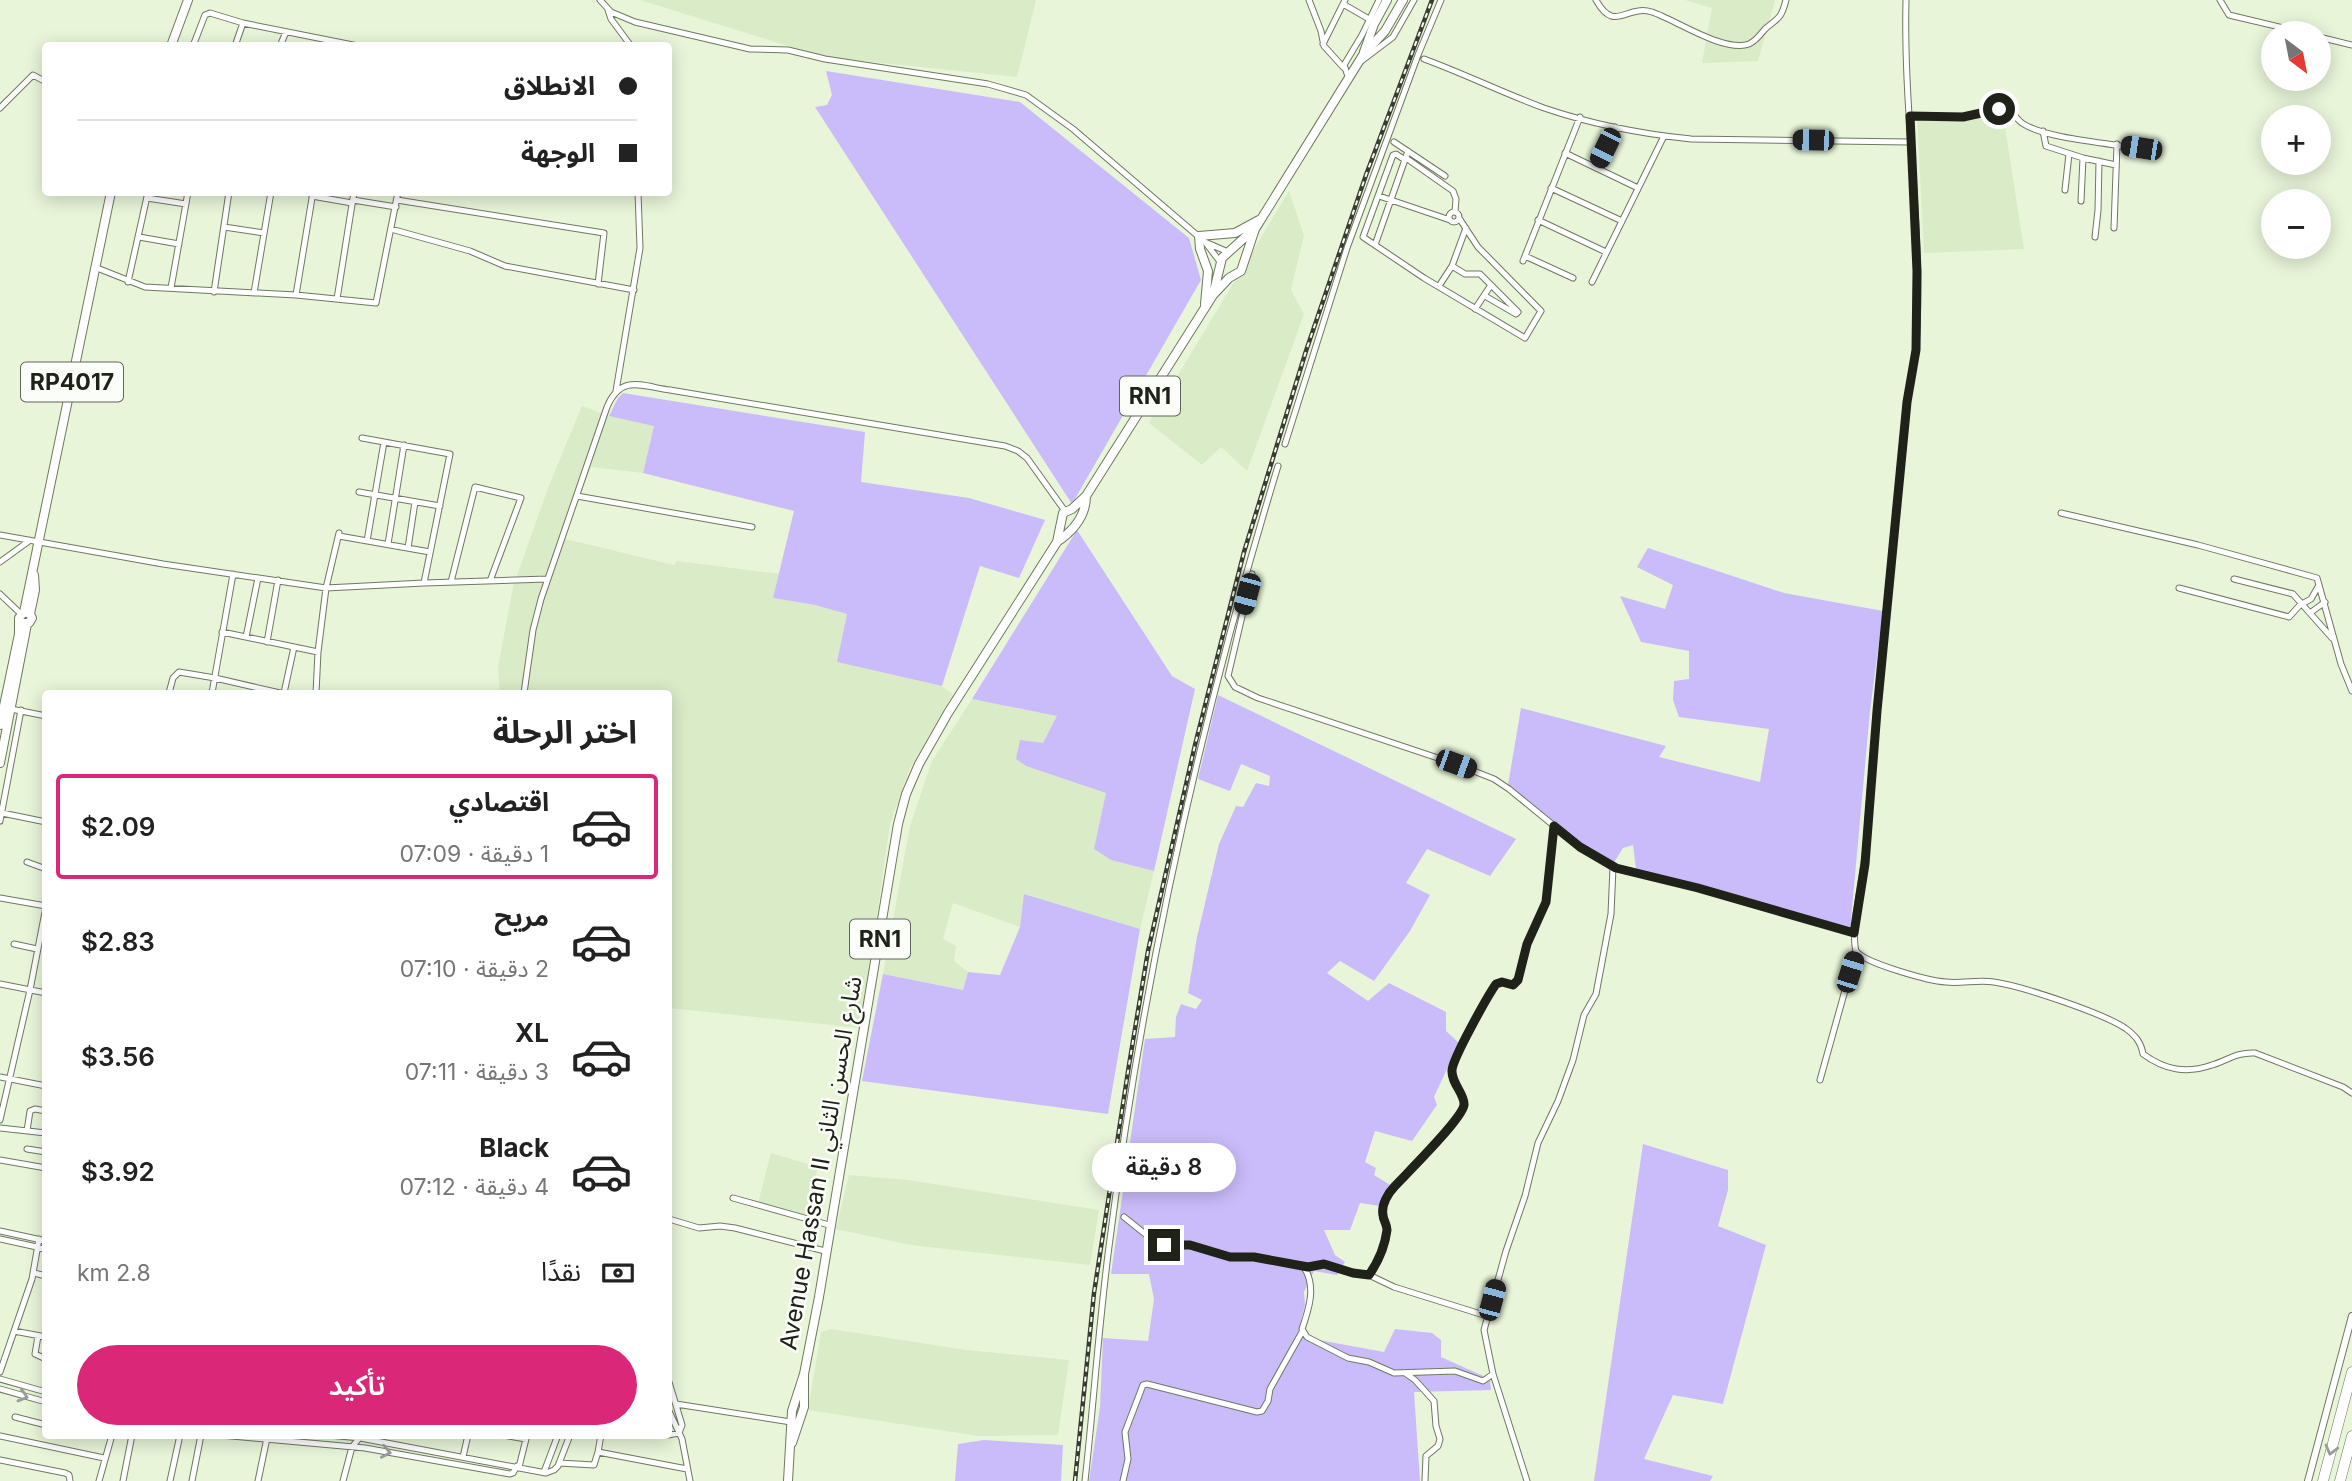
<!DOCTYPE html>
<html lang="ar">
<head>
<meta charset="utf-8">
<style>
	:root { --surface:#fff; --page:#f2f2f2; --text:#222; --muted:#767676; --line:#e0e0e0; --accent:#db2777 }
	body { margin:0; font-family:Inter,"Noto Sans Arabic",sans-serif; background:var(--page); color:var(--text); direction:rtl; height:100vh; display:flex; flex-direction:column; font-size:26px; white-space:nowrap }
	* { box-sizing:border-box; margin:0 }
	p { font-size:23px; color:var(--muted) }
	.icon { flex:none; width:38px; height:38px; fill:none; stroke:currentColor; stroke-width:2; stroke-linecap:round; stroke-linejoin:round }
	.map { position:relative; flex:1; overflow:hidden; direction:ltr }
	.drawer { position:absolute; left:42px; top:690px; width:630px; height:749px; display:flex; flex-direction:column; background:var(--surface); border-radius:7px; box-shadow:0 4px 18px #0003; direction:rtl }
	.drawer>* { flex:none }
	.hud { position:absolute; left:42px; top:42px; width:630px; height:154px; border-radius:7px; box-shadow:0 4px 18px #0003; direction:rtl; display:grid; align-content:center; height:154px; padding:0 35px; background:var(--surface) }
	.needle { width:46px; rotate:148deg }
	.controls { position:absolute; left:2261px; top:21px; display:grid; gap:14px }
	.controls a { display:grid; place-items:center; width:70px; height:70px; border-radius:50%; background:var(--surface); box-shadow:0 4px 18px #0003; font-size:35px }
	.end { position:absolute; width:32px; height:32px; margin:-16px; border:9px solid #1e2218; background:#fff; box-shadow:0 0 0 4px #fff }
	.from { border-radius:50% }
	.bubble { position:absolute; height:49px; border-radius:24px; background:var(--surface); box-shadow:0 4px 18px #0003; font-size:23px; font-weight:600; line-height:49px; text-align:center; direction:rtl }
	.car { position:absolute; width:21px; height:42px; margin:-21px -10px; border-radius:9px; box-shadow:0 0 5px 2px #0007; background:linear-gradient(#222 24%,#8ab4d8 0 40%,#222 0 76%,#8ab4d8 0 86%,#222 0) }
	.hud b { display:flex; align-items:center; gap:24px; height:66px; font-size:26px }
	.hud b+b { border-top:2px solid var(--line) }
	.hud i { width:18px; height:18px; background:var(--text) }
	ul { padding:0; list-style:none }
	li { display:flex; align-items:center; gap:21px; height:105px; margin:0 14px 10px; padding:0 21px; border:4px solid transparent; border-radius:7px }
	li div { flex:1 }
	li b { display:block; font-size:26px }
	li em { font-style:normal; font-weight:600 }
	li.selected { border-color:var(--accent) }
	li>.icon { width:63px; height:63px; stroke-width:1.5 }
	h2 { padding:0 35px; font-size:32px; line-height:84px }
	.pay { display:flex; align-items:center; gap:18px; height:77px; padding:0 35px; font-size:26px }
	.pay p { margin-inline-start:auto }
	.action { display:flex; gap:14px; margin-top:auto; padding:14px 35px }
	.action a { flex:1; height:80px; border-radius:42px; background:var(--accent); color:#fff; font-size:28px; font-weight:600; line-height:80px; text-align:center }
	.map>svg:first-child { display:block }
	.built { fill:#daebc8 }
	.green { fill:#cabcfa }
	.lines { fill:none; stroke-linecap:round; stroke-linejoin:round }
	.minor-casing { stroke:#6d7960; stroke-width:7 }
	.tertiary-casing { stroke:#6d7960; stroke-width:8 }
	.primary-casing { stroke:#6d7960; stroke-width:10 }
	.motorway-casing { stroke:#6d7960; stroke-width:11 }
	.minor { stroke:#fff; stroke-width:5 }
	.tertiary { stroke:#fff; stroke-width:6 }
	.primary { stroke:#fff; stroke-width:8 }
	.motorway { stroke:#fff; stroke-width:10 }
	.rail-casing { stroke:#383d30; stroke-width:4.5 }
	.rail { stroke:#fbfef8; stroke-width:2; stroke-dasharray:5; stroke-linecap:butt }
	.oneway { stroke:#9a9c97 }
	.route { stroke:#1e2218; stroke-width:9 }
	.labels { text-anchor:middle; stroke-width:5; stroke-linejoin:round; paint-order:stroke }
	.shield { fill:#fbfef8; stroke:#60645b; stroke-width:2 }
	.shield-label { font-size:23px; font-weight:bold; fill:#1e2218 }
	.street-label { font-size:24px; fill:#1e2218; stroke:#fbfef8 }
</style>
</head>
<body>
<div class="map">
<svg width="2352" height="1481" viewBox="0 0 2352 1481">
	<rect width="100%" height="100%" fill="#e8f5d9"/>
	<!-- built -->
	<path class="built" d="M640,0H1036L1017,77L824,57Z
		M1685,0H1775L1758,61L1702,63L1712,8Z
		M2002,108L2024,249L1924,253L1917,116Z
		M1289,191L1304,235L1291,290L1304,314L1247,471L1221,447L1202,465L1149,423Z
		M582,406L609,416L654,425L643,473L591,467L565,539L674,565L677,561L780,574L773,598L815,605L847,614L838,662L942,686L953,694L909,770L890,824L861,1028L669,1008L668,693H500L498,668L513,587L548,488Z
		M972,699L1058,716L1043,743L1016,759L1026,766L1107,793L1111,860L1154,871L1140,929L1025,894L1020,927L953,903L943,939L956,946L954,961L968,972L963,990L883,974L910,826L932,761Z
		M771,1153L818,1167L806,1215L758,1203Z
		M849,1175L908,1180L1099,1210L1090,1265L911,1245L836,1229Z
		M831,1329L966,1350L1069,1360L1058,1435L979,1436L808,1410L821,1332Z"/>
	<!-- green -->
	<path class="green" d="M826,71L1020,102L1189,238L1201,280L1072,504L815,107L827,105L832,95Z
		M623,393L865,432L861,482L969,498L1045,520L1019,578L980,566L942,686L837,662L847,614L815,605L773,598L794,511L643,473L654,426L609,416L618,398Z
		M1077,530L1172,676L1195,689L1154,871L1111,860L1094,849L1106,793L1026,766L1016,759L1020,740L1043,743L1057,716L972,699Z
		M1648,548L1784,593L1883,611L1870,711L1850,930L1636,869L1633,845L1623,848L1613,864L1574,839L1508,785L1521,708L1666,746L1659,757L1760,782L1769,729L1679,717L1673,700L1674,681L1689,679V651L1641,642L1620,596L1665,609L1673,585L1637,567Z
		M1218,695L1516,839L1490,876L1427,849L1406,883L1430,895L1410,931L1374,981L1340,961L1327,973L1368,1001L1389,983L1446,1012V1031L1459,1043L1434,1097L1437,1105L1412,1141L1375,1131L1365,1162L1376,1168L1374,1175L1392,1186L1380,1206L1360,1203L1350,1230H1324L1335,1255L1345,1262L1337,1275L1314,1271L1304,1292L1305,1305L1297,1336L1384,1352L1395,1329L1432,1333L1441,1340V1357L1490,1379L1491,1390L1414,1392L1420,1481H1089L1100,1407L1103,1338L1148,1341L1154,1299L1149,1274H1111L1145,1039L1175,1037L1176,1017L1181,1004L1196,1009L1202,1000L1188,993L1197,937L1219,844L1236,806L1243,807L1256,783L1269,786L1270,776L1241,764L1230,791L1198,779Z
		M1024,894L1140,929L1108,1114L862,1081L883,974L963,990L968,972L1000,975L1020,927Z
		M1643,1144L1728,1170V1190L1718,1226L1766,1245L1723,1404L1673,1395L1644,1459L1713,1476L1710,1481H1594Z
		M984,1440L1063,1445L1061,1481H955L958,1444Z"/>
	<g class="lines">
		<!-- minor casing -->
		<g class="minor-casing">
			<path id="minor" d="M600,0L611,12L635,22L750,49L788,50L825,59L988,84L1026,95L1073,129L1205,242L1221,263
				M1309,0L1321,31L1324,46L1343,67
				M1596,0C1615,34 1626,4 1652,12C1676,20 1724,53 1749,44C1756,41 1760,35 1765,29C1779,17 1781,19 1786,0
				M1906,0C1903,116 1924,232 1916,348C1914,369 1908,389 1906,410C1892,556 1876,701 1866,847C1864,873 1850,930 1856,951C1864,963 1929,981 1946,982C1962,984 1978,979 1994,982C2022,986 2102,1013 2125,1028C2135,1035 2141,1042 2143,1054C2165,1070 2186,1074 2212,1065C2228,1060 2237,1052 2255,1053L2343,1087L2352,1093
				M2220,0L2229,15L2305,33
				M1343,4L1369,19
				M608,10L611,19L631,46
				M243,23L358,46
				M2319,37L2352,45
				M1323,44L1345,0
				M193,46L205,15L210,13L243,23L235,46
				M280,46L286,32
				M1424,59C1465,74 1503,93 1544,108C1591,124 1642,134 1691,139L1910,142
				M1360,62L1393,37L1414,0
				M1349,79L1344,65L1362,35L1379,0
				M0,108L33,75L46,82
				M1910,116L1963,117L2008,106C2012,111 2016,119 2022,123C2046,140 2122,144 2154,151
				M2043,131L2046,146L2083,158
				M1394,142L1445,176
				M1565,153L1638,188
				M1406,158L1453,191L1456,199L1455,212
				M1405,160L1396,154L1393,155L1363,237L1424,278L1525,338L1541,311L1478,247L1459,218
				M1596,168L1615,127
				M1551,188L1622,221
				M2065,190L2069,154
				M312,196L352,203
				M1379,196L1450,220
				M147,198L186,204
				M353,200L396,207
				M397,200L604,233L598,284
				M2081,201L2083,158L2116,165
				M1449 217a5 5 0 1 1 10 0a5 5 0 1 1-10 0Z
				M1538,220L1606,252
				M224,227L264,233
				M2114,228L2117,144
				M391,229L470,251L505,266L634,290
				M139,237L179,244
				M2095,237L2098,210L2099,161
				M1205,242L1228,252
				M1375,245L1408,151
				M1525,256L1573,278
				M1523,261L1580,117
				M1452,266L1465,274H1480L1518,312L1516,314L1485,296
				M97,268L145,287L296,295L376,303L398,192
				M128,282L148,192
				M1592,282L1664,136
				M1439,286L1452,266L1466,228
				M171,288L188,192
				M214,292L229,192
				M254,293L271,192
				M296,295L313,192
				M337,299L354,192
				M1475,309L1491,285
				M616,391L640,248L638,192
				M1285,444L1347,248L1418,55L1441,0
				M359,492L440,506
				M577,496L752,527
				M2061,513L2198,545L2317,578L2341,664L2352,691
				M0,535L163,564L326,588L424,583L450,454L362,438
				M339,536L430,552
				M367,541L384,442
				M388,544L404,445
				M408,548L415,502
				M0,562L29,541
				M1252,574L1228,676L1235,687L1258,698L1456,764L1494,779L1509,789L1580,847L1613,867L1698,888L1854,933
				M2234,579L2293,594L2332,638
				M451,582L475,487L521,498L490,581
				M424,583L547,579
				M2179,588L2289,617L2300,605L2311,599L2319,585
				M0,594L21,614
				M2310,613L2325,602
				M222,632L318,652
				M246,637L258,578
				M267,642L278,580
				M169,693L173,678L179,672L215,678L280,693
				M212,693L233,574
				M284,693L294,647
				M316,693L318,652L326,588L339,533
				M524,693L533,630L541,599L607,407C621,374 641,386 670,390L1005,446L1018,451L1027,458L1065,511
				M11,709L46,716
				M2,813L46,822
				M0,821L21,710
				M27,862L46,869
				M0,898L46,906
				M14,944L37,949
				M0,984L46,993
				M0,1077L46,1086
				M1820,1080L1856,951
				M0,1120L30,990L46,907
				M0,1128L46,1133
				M27,1131L30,1111L35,1109L46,1111
				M27,1149L46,1152
				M0,1160L46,1168
				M733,1198L829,1225
				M1124,1217L1159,1245H1190L1230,1257H1254L1308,1267L1324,1264L1353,1273L1369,1275C1378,1262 1385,1246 1387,1230C1387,1224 1384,1221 1383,1215C1381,1205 1388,1193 1395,1186C1407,1173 1462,1119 1464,1105C1465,1094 1451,1083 1452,1070C1453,1059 1488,997 1496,984L1502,982L1513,985L1518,980L1527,944L1546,903L1554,826
				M669,1219L699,1228L720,1226L735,1228L825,1251
				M0,1231L46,1241
				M0,1239L46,1249
				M1303,1266C1317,1285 1309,1309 1302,1329L1307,1337L1348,1358L1369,1362L1394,1373L1455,1371L1483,1381L1493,1374
				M34,1273L46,1276
				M1369,1275L1394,1287L1487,1316
				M14,1331L46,1337
				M38,1336L35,1354L46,1359
				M0,1372L32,1279L39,1239
				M1405,1373L1415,1380L1434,1401L1436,1426L1440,1439L1438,1446L1426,1456L1425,1481
				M0,1379L46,1392
				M668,1379L682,1425L679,1433L668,1435
				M0,1389L46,1402
				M676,1404L791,1422
				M668,1409L682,1439L690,1481
				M15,1417L46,1425
				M221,1435L365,1448L510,1474L513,1473L517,1466
				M329,1435L360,1438L546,1473L554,1470L558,1466L570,1435
				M503,1435L526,1439
				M601,1435L598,1452L687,1469
				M0,1436L104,1458
				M463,1457L468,1435
				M0,1460L65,1473L69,1475L70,1481
				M559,1463L594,1465L598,1452
				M519,1467L527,1435
				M544,1472L558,1435
				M99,1481L112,1435
				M123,1481L132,1435
				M170,1481L180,1435
				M192,1481L201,1435
				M258,1481L267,1438
				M343,1481L352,1447L361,1436
				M1085,1481C1094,1401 1099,1320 1110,1239C1143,977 1201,718 1278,466
				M1123,1481L1128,1459L1125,1432L1143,1385L1147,1384L1257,1412L1262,1411L1268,1401L1270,1389L1302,1332
				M1527,1481L1493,1374L1484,1330L1506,1251L1525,1196L1538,1143L1558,1101L1573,1060L1584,1015L1596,994L1611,914L1613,867"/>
		</g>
		<!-- tertiary casing -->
		<g class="tertiary-casing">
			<path id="tertiary" d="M2308,1481L2352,1316"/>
		</g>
		<!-- primary casing -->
		<g class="primary-casing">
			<path id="primary" d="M171,46L188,0
				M1364,52L1374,24L1387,0
				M1213,295L1222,258L1253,230
				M1205,304L1208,271L1200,249L1199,236L1235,233L1259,220
				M1057,542C1073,531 1086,516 1086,496
				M24,612L111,192
				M30,614L35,590L34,575
				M0,725L19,634V618L24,612L30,614L32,618L29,623H21
				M0,763L27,624
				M792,1443L804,1407V1374
				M788,1481L792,1411L804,1374L819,1297L898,824L906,794L919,764L948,713L1057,542L1063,513L1072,509L1086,496L1213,295L1229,278L1241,271L1255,229L1363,55L1385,31L1403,0"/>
		</g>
		<!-- motorway casing -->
		<g class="motorway-casing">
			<path id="motorway" d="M2323,1481L2352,1372
				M2340,1481L2352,1436"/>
		</g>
		<!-- minor -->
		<use href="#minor" class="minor"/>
		<!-- tertiary -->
		<use href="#tertiary" class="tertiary"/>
		<!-- primary -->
		<use href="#primary" class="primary"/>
		<!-- motorway -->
		<use href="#motorway" class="motorway"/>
		<!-- rail casing -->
		<g class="rail-casing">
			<path id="rail" d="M1075,1481L1094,1293L1129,1065L1148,951L1195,745L1244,552L1306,351L1366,175L1432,0"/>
		</g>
		<!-- rail -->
		<use href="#rail" class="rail"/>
	</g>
	<!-- one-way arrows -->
	<defs><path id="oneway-chevron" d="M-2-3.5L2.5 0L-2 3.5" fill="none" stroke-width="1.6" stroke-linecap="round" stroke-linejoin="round" transform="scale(1.75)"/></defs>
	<g class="oneway">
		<use href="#oneway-chevron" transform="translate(23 1396) rotate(16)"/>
		<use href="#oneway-chevron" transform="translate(2331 1450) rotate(105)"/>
		<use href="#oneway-chevron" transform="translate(386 1452) rotate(11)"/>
	</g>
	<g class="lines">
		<!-- route -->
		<path class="route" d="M1164,1245H1190L1230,1257H1254L1308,1267L1324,1264L1353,1273L1369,1275C1378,1262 1385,1246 1387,1230C1387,1224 1383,1220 1383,1215C1381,1205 1388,1193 1395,1186C1407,1173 1462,1119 1464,1105C1465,1094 1451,1083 1452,1070C1453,1058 1487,997 1496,984L1502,982L1513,985L1518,980L1527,944L1546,902L1554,826L1580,847L1616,868L1698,888L1854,933L1865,864L1877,711L1907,402L1916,350L1917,271L1910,116L1963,117L1999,109"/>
	</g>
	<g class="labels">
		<!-- shield labels -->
		<g class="shield">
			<rect x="21" y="362.5" width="102" height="39" rx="5"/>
			<rect x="1120" y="376.5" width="60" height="39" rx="5"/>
			<rect x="850" y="919.5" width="60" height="39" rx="5"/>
		</g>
		<g class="shield-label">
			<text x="72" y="390">RP4017</text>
			<text x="1150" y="404">RN1</text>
			<text x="880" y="947">RN1</text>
		</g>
		<!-- street labels -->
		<g class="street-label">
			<text transform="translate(821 1163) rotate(-80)" y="8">Avenue Hassan II شارع الحسن الثاني</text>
		</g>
	</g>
</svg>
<div class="controls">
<a><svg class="needle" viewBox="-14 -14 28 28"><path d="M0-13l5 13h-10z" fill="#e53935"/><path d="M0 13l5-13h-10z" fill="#767676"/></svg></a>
<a>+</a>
<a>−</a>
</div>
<i class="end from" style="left:1999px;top:109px"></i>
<i class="end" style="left:1164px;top:1245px"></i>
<div class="bubble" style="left:1092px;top:1143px;width:144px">8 دقيقة</div>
<i class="car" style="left:1813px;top:140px;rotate:271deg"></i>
<i class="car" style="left:1605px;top:148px;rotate:206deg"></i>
<i class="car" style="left:2141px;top:148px;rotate:279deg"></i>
<i class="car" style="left:1247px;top:594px;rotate:195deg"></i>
<i class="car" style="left:1456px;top:764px;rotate:110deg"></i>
<i class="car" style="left:1850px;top:972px;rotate:17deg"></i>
<i class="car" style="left:1492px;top:1300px;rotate:15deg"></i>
<div class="hud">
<b><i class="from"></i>الانطلاق</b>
<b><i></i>الوجهة</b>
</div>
<section class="drawer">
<h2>اختر الرحلة</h2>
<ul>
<li class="selected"><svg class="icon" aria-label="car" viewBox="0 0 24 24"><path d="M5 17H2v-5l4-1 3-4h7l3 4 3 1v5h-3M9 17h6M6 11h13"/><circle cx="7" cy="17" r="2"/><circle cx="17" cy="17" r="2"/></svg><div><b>اقتصادي</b><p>1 دقيقة · 07:09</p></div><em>$2.09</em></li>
<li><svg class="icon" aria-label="car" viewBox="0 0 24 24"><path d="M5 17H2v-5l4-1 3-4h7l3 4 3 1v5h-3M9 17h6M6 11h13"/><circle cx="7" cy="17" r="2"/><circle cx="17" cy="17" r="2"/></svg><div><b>مريح</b><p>2 دقيقة · 07:10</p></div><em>$2.83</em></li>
<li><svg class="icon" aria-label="car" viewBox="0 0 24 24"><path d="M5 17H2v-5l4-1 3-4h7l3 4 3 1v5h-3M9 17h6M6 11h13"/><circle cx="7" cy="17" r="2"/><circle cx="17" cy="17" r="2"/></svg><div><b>XL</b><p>3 دقيقة · 07:11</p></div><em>$3.56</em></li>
<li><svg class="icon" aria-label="car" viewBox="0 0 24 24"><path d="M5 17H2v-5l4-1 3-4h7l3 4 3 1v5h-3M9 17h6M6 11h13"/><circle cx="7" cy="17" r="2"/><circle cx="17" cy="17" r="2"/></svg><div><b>Black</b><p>4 دقيقة · 07:12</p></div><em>$3.92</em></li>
</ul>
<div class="pay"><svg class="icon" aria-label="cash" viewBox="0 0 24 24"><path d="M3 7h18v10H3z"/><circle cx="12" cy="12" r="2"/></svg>نقدًا<p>2.8 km</p></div>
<div class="action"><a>تأكيد</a></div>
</section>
</div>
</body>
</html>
